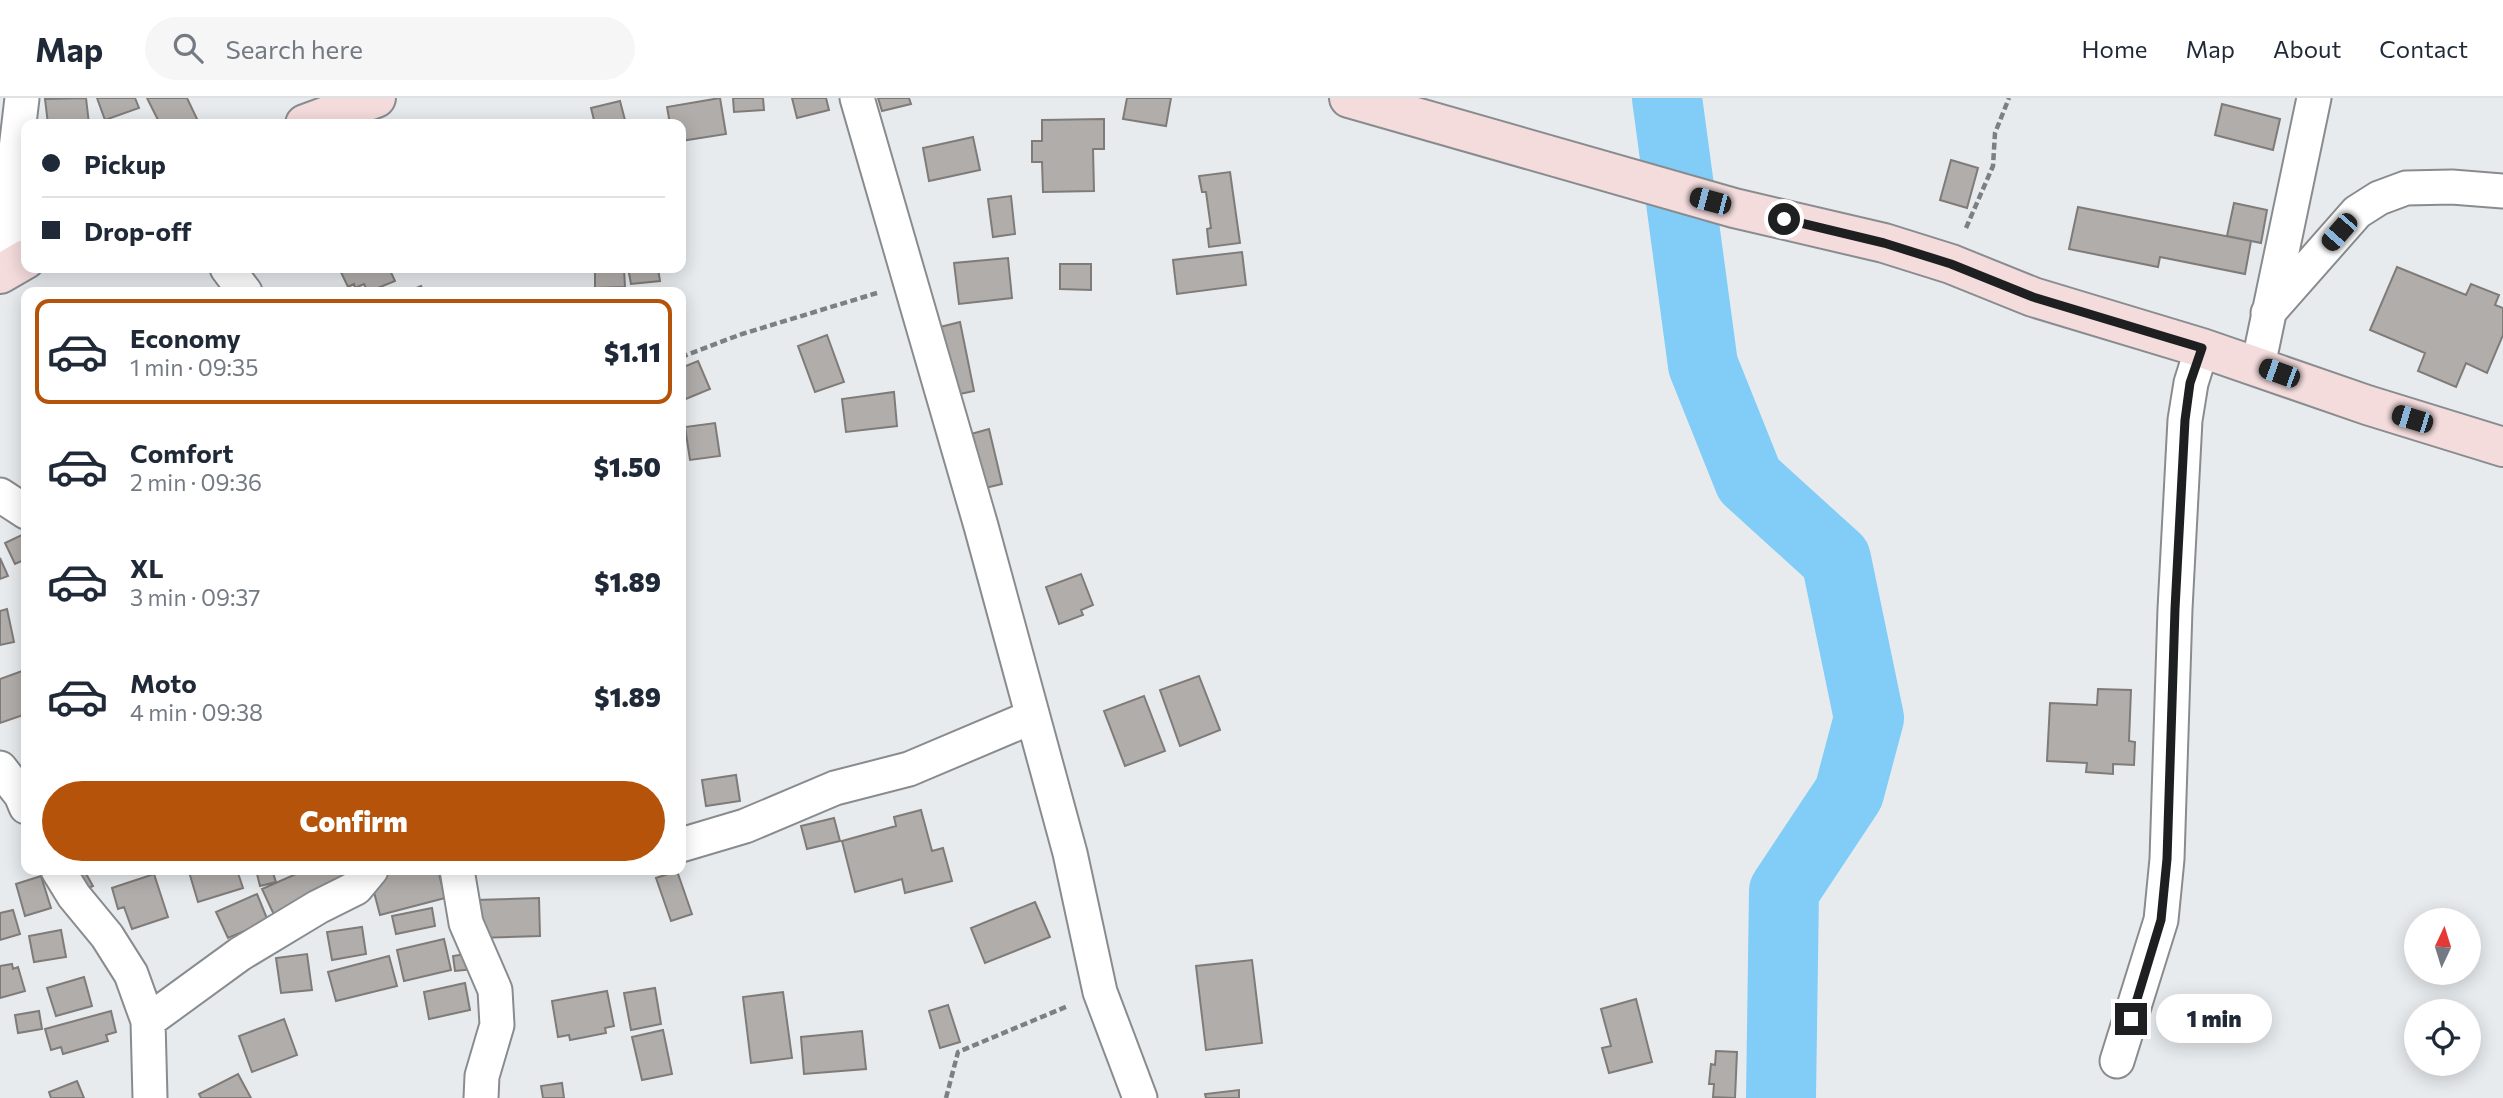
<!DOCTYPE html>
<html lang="en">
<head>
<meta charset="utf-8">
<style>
	:root { --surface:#fff; --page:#f6f6f7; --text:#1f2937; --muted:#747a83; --line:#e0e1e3; --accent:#b45309 }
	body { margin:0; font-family:Commissioner,sans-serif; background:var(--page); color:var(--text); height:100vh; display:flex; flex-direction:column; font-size:26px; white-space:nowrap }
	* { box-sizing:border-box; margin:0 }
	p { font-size:23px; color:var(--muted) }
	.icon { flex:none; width:38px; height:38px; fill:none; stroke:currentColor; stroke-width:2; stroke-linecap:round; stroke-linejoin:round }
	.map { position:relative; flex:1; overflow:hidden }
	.details { position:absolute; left:21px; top:189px; width:665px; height:588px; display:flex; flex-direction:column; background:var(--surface); border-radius:14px; box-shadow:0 4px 18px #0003 }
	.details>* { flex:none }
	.banner { position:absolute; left:21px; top:21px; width:665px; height:154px; border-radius:14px; box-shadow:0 4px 18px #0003; display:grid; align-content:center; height:154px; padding:0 21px; background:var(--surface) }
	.needle { width:46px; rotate:4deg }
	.buttons { position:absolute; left:2404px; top:810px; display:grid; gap:14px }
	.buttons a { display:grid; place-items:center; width:77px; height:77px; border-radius:50%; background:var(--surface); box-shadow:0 4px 18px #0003; font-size:35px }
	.end { position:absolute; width:32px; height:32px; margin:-16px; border:9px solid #1e1f20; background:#fff; box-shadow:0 0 0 4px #fff }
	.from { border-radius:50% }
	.bubble { position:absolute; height:49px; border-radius:24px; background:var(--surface); box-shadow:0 4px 18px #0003; font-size:23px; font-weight:800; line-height:49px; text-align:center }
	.car { position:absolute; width:21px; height:42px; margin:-21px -10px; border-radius:9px; box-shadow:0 0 5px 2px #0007; background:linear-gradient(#222 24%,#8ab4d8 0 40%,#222 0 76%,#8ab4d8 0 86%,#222 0) }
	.banner b { display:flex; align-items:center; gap:24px; height:66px; font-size:26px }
	.banner b+b { border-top:2px solid var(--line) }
	.banner i { width:18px; height:18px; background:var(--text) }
	ul { padding:12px 0 0; list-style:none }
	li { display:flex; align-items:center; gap:21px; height:105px; margin:0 14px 10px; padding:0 7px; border:4px solid transparent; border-radius:14px }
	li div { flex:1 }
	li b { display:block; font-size:26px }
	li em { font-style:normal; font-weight:800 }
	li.active { border-color:var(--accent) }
	li>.icon { width:63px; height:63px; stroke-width:1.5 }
	.button { display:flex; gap:14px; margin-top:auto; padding:14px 21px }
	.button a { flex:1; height:80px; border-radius:42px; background:var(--accent); color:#fff; font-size:28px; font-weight:800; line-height:80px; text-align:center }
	header { display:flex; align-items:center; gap:42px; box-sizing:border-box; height:98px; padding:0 35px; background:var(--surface); border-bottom:2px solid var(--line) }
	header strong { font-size:33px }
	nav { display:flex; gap:38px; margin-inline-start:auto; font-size:24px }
	.search { width:490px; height:63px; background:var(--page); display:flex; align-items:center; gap:18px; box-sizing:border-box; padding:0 24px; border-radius:38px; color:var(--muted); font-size:26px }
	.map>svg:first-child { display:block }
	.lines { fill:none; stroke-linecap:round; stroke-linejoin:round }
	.river { stroke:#81cdf7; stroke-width:70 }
	.building { fill:#b1adaa; stroke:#7f7b78; stroke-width:2 }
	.street-casing { stroke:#888c8f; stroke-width:37 }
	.secondary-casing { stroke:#888c8f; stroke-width:42 }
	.path { stroke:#7d8082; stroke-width:4.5; stroke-dasharray:7 3.5; stroke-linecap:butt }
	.street { stroke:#fff; stroke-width:33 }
	.secondary { stroke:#f4dbdc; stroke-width:38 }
	.route { stroke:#1e1f20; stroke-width:9 }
</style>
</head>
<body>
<header>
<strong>Map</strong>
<div class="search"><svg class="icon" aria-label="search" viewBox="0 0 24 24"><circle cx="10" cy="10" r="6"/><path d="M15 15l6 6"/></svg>Search here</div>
<nav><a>Home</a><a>Map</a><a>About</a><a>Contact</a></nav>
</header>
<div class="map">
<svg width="2503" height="1000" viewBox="0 0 2503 1000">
	<rect width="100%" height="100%" fill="#e7ebee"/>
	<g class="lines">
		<!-- river -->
		<path class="river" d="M1667,0L1703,267L1749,382L1836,461L1869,620L1849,695L1784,793L1781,1000"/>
	</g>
	<!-- building -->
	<path class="building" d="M86,0L89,26H48L45,1Z
		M97,0H135L139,10L105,22Z
		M147,0H187L198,23L193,26H160Z
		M720,0L726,36L681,43V26H670L667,9Z
		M733,0H763L764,12L734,14Z
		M792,0H826L829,12L797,20Z
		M878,0H909L911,6L882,13Z
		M1127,0H1171L1166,28L1123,21Z
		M620,3L626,26H595L591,10Z
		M2222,6L2280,21L2273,52L2215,37Z
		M1104,21V51H1093L1094,93L1043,94L1042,64H1032V43H1042V22Z
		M973,39L980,72L929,83L923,50Z
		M1951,62L1978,70L1967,110L1940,102Z
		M1230,74L1240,145L1209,149L1207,131L1211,130L1206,94H1202L1199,78Z
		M1011,98L1015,136L993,139L988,101Z
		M2234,105L2267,112L2261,145L2227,138Z
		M2078,109L2251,143L2245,176L2160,159L2158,169L2069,151Z
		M1242,154L1246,187L1177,196L1173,162Z
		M1008,160L1012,200L959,206L954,165Z
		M1060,166H1091V192L1060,191Z
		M2397,169L2466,197L2471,186L2499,197L2495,207L2503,210V237L2487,275L2466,265L2456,289L2418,273L2425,255L2370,232Z
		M339,170H389L395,183L368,194L364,186L355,190L354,186L348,189Z
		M595,170H624L625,189L595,190Z
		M628,170H658L660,183L631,186Z
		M421,188L424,194H407Z
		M960,224L974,293L955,297L940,229Z
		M827,237L844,284L815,294L798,248Z
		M698,263L710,291L681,303V270Z
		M894,294L897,328L846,334L842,301Z
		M715,325L720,358L690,362L685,329Z
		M989,331L1002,386L985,390L971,336Z
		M26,435V461L15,466L5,445Z
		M0,460L8,478L0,481Z
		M1081,476L1093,507L1081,512L1083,517L1059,526L1046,489Z
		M7,511L14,544L0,547V513Z
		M25,572L26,616L0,625V581Z
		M1199,578L1220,632L1180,648L1160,592Z
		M2098,591L2131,592L2129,643L2135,644L2134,667L2113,666V676L2086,674L2087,665L2047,663L2050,605L2097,607Z
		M1144,598L1165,653L1125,668L1104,613Z
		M736,677L740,703L706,708L702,682Z
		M921,712L932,753L943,750L952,783L905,795L902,781L855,794L842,743L896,728L894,719Z
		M834,720L840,743L807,751L801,728Z
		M195,772H237L243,790L198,804L189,774Z
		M256,772H272L276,784L260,788Z
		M305,772H353L358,781L275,819L262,791Z
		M397,772H438L445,800L380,817L370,779Z
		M677,773L692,816L671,823L656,780Z
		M85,774L93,788L84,792L77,778Z
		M154,776L168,819L132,831L124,809L118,811L112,790Z
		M41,778L51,810L25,818L16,786Z
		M257,796L268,823L228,840L216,814Z
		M539,800L540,838L477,840L475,802Z
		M1035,804L1050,839L985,865L971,830Z
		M432,810L435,828L396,836L392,818Z
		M13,812L20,836L0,842V815Z
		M362,829L366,856L332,862L327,834Z
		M61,832L66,859L34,864L29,838Z
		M444,841L451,872L404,883L397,852Z
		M472,855L474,871L455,873L453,858Z
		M307,856L312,892L281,895L276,860Z
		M389,858L397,888L336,903L328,874Z
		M1252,862L1262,945L1206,952L1196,868Z
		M12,866L13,871L18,869L25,893L0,900V868Z
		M84,879L92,908L56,918L47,890Z
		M465,885L470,912L429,921L424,894Z
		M655,890L661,926L631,932L624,895Z
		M607,893L614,928L605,930L606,935L570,942L569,937L558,939L552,903Z
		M783,894L792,960L751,965L743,899Z
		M1636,901L1652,964L1609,975L1602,950L1611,948L1601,911Z
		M948,907L960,944L940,950L929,913Z
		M39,913L42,931L18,935L15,917Z
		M111,913L116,934L106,937L108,943L63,956L61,949L51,952L45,931Z
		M284,921L297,957L252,974L239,938Z
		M663,932L672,976L642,982L632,939Z
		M862,933L866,971L804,976L801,939Z
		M1716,953L1737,954L1735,1000L1713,999L1714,986H1709L1711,966L1715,967Z
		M238,976L251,1000H201L199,996Z
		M77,983L84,1000H51L49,994Z
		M562,985L564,1000H543L541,988Z
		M1239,992V1000H1206L1205,996Z"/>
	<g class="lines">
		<!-- street casing -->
		<g class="street-casing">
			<path id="street" d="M857,0L981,428L1070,755L1100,894L1140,1000
				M227,170L245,194
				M8,171V119L22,0
				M2268,215L2357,114L2379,100L2406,90L2452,89L2503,93
				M2258,268L2314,0
				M0,397L26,414
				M0,670L21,697L26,709
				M681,747L745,728L835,690L909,671L1032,619
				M58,772L74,798L107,838L131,876L148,923L150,1000
				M457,772L466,825L495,892L497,927L482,978L481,1000
				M148,923L240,856L318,809L356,790L371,772
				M2117,963L2161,822L2167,761L2175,511L2185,322L2191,285L2202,250"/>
		</g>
		<!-- secondary casing -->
		<g class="secondary-casing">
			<path id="secondary" d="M1349,0L1734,110L1884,145L1951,166L2033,199L2202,250L2367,307L2503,349
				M305,26L376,0
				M0,176L26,161"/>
		</g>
		<!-- path -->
		<path class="path" d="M1966,130L1993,68L1995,35L2009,0
			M681,259L742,236L877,195
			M946,1000L958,954L1068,908"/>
		<!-- street -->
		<use href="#street" class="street"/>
		<!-- secondary -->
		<use href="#secondary" class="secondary"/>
	</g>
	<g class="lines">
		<!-- route -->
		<path class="route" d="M1784,121L1884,145L1951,166L2033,199L2202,250L2190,285L2185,322L2175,511L2167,761L2161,822L2131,921"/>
	</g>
</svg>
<div class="buttons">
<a><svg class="needle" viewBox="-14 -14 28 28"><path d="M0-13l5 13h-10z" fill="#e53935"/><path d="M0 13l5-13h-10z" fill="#747a83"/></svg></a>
<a><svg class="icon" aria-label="locate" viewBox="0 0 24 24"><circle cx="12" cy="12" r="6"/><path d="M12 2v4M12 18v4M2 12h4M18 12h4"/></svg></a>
</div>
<i class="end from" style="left:1784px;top:121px"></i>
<i class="end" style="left:2131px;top:921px"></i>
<div class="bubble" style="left:2156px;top:896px;width:116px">1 min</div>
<i class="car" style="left:1710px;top:103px;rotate:285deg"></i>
<i class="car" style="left:2339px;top:134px;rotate:221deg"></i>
<i class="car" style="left:2279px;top:275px;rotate:290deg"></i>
<i class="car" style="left:2412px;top:321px;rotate:287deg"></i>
<div class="banner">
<b><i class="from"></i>Pickup</b>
<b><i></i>Drop-off</b>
</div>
<section class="details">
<ul>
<li class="active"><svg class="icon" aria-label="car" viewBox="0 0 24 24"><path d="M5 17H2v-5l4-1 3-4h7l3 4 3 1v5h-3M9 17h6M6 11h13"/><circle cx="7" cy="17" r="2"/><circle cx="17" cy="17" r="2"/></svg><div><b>Economy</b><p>1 min · 09:35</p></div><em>$1.11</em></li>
<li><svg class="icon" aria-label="car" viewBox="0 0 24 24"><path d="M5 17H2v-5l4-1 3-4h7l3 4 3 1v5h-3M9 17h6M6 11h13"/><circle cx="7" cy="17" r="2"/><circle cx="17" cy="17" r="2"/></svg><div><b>Comfort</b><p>2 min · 09:36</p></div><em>$1.50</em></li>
<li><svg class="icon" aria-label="car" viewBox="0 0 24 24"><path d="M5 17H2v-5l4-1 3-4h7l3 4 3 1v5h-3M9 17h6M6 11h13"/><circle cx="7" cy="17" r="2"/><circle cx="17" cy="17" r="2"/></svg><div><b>XL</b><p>3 min · 09:37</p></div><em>$1.89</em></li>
<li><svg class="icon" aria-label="car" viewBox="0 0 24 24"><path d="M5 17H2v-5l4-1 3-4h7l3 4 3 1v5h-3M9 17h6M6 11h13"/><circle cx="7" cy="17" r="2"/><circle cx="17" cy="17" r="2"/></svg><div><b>Moto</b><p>4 min · 09:38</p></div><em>$1.89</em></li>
</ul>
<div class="button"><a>Confirm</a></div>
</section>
</div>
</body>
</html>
